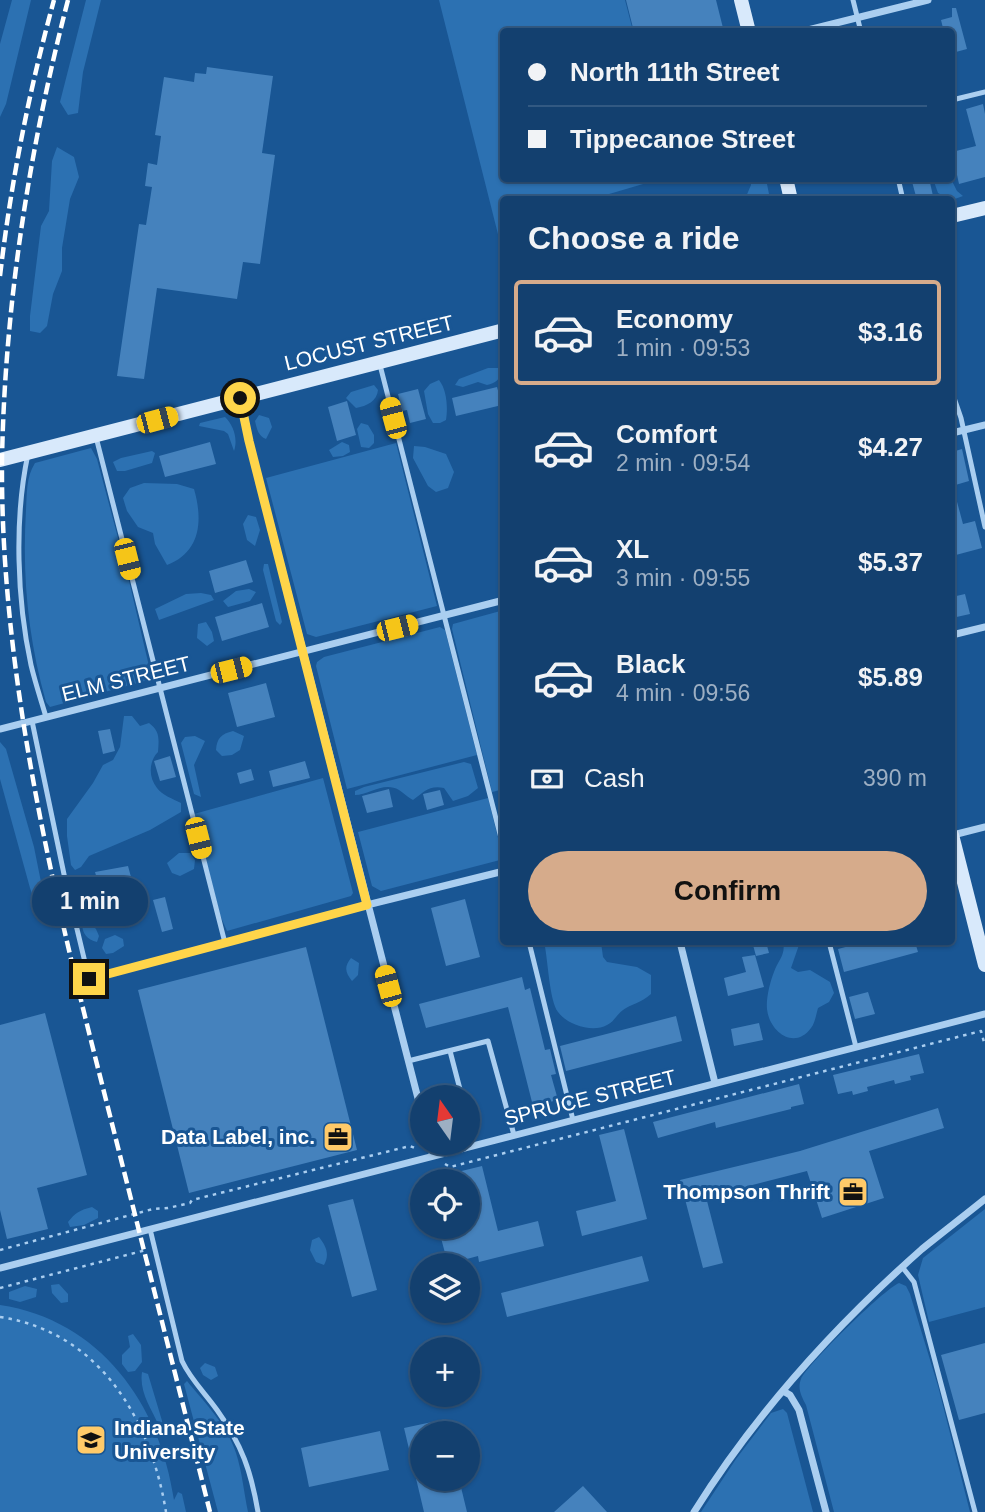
<!DOCTYPE html>
<html lang="en">
<head>
<meta charset="utf-8">
<style>
	:root { --surface:#13406f; --page:#204b77; --text:#f1f3f6; --muted:#9dafc3; --line:#325982; --accent:#d6ab8b }
	body { margin:0; font-family:Arial,sans-serif; background:var(--page); color:var(--text); height:100vh; display:flex; flex-direction:column; font-size:26px; white-space:nowrap }
	* { box-sizing:border-box; margin:0 }
	p { font-size:23px; color:var(--muted) }
	.icon { flex:none; width:38px; height:38px; fill:none; stroke:currentColor; stroke-width:2; stroke-linecap:round; stroke-linejoin:round }
	.map { position:relative; flex:1; overflow:hidden }
	.details { position:absolute; left:500px; top:196px; width:455px; height:749px; display:flex; flex-direction:column; background:var(--surface); border-radius:7px; box-shadow:0 2px 5px #0004,0 0 0 2px var(--line) }
	.details>* { flex:none }
	.banner { position:absolute; left:500px; top:28px; width:455px; height:154px; border-radius:7px; box-shadow:0 2px 5px #0004,0 0 0 2px var(--line); display:grid; align-content:center; height:154px; padding:0 28px; background:var(--surface) }
	.needle { width:46px; rotate:346deg }
	.controls { position:absolute; left:410px; top:1085px; display:grid; gap:14px }
	.controls a { display:grid; place-items:center; width:70px; height:70px; border-radius:50%; background:var(--surface); box-shadow:0 2px 5px #0004,0 0 0 2px var(--line); font-size:35px }
	.end { position:absolute; width:32px; height:32px; margin:-16px; border:9px solid #ffd54a; background:#111; box-shadow:0 0 0 4px #111 }
	.from { border-radius:50% }
	.bubble { position:absolute; height:49px; border-radius:24px; background:var(--surface); box-shadow:0 2px 5px #0004,0 0 0 2px var(--line); font-size:23px; font-weight:800; line-height:49px; text-align:center }
	.car { position:absolute; width:21px; height:42px; margin:-21px -10px; border-radius:9px; box-shadow:0 0 5px 2px #0007; background:linear-gradient(#f5c518 24%,#345 0 40%,#f5c518 0 76%,#345 0 86%,#f5c518 0) }
	.banner b { display:flex; align-items:center; gap:24px; height:66px; font-size:26px }
	.banner b+b { border-top:2px solid var(--line) }
	.banner i { width:18px; height:18px; background:var(--text) }
	ul { padding:0; list-style:none }
	li { display:flex; align-items:center; gap:21px; height:105px; margin:0 14px 10px; padding:0 14px; border:4px solid transparent; border-radius:7px }
	li div { flex:1 }
	li b { display:block; font-size:26px }
	li em { font-style:normal; font-weight:800 }
	li.active { border-color:var(--accent) }
	li>.icon { width:63px; height:63px; stroke-width:1.5 }
	h2 { padding:0 28px; font-size:32px; line-height:84px }
	.pay { display:flex; align-items:center; gap:18px; height:77px; padding:0 28px; font-size:26px }
	.pay p { margin-inline-start:auto }
	.action { display:flex; gap:14px; margin-top:auto; padding:14px 28px }
	.action a { flex:1; height:80px; border-radius:42px; background:var(--accent); color:#111; font-size:28px; font-weight:800; line-height:80px; text-align:center }
	.map>svg:first-child { display:block }
	.green { fill:#2c71b2 }
	.building { fill:#4582bd }
	.lines { fill:none; stroke-linecap:round; stroke-linejoin:round }
	.path { stroke:#aacef0; stroke-width:2.5; stroke-dasharray:3.5 5; stroke-linecap:butt }
	.lane { stroke:#aacef0; stroke-width:5 }
	.street { stroke:#aacef0; stroke-width:7 }
	.secondary { stroke:#d8e9fb; stroke-width:14 }
	.rail { stroke:#fff; stroke-width:4.5; stroke-dasharray:12 5; stroke-linecap:butt }
	.route { stroke:#ffd54a; stroke-width:9 }
	.labels { text-anchor:middle; stroke-width:6; stroke-linejoin:round; paint-order:stroke }
	.street-label { font-size:21px; fill:#fff; stroke:#195694 }
	.poi-label { font-size:21px; font-weight:bold; fill:#fff; stroke:#195694; text-anchor:end }
</style>
</head>
<body>
<div class="map">
<svg width="985" height="1512" viewBox="0 0 985 1512">
	<rect width="100%" height="100%" fill="#195694"/>
	<!-- green -->
	<path class="green" d="M12,0H31L6,104L0,117V44Z
		M86,0H101L83,72L78,113L68,115L60,102Z
		M439,0H625L633,31L504,32V178L660,179L599,197L600,199L504,200V258Z
		M57,147L74,157L79,177L70,199L62,248V271L53,294L47,326L40,333L30,331V316L41,226L49,211L52,161Z
		M750,179H766L770,199H745L751,185Z
		M933,179H951L957,191L963,196L952,200L938,193Z
		M488,368H498L501,370C501,380 495,383 487,385L478,382L463,387L455,385L459,379Z
		M439,380C447,390 448,408 446,420L440,423H433L428,414L424,391L430,384Z
		M374,385L378,390C377,401 367,406 356,408L346,398L351,392Z
		M259,415L269,418L272,427L266,439C258,436 257,429 255,421Z
		M225,417C234,426 238,439 234,451L228,434L224,431L199,426L200,423Z
		M361,423L368,425L374,435V443L369,448L361,447L357,429Z
		M342,442L349,445L350,452L343,456L333,457L329,450Z
		M396,443L437,606L316,637L307,634L266,478Z
		M414,446L425,447L446,454L454,472L448,488L436,492L428,486L413,458Z
		M91,448L97,459L126,568L152,679L50,707L46,702C28,638 22,576 26,510C27,494 26,477 35,463Z
		M152,451L155,453L152,463L125,471H117L113,462L121,458Z
		M144,483L177,484L194,489C203,520 201,552 167,565L155,544L153,533L138,527L127,511L123,498L130,488Z
		M248,515L256,517L260,530L255,546L247,540L243,524Z
		M264,564H268L282,622L280,625L276,621L263,570Z
		M249,589L256,592L250,601L228,607L223,601L236,591Z
		M201,593L211,595L214,600L159,620L155,609L186,594Z
		M504,610V789L492,792L452,629L453,624Z
		M206,622L212,632L214,641L207,646L197,638L198,624Z
		M440,627L445,630L477,755L347,789L316,666L317,662L324,657Z
		M124,716H132L140,726L149,723C160,731 159,739 158,752C149,761 148,777 157,788C162,795 173,799 181,803V812L150,830L89,856L81,867L75,870L71,865L67,836V819L93,783L103,765L113,760L120,747Z
		M233,731L244,736L240,750L232,755L222,756L216,750C217,738 221,734 233,731Z
		M195,736L205,741L194,765L201,797L194,794L181,743L185,737Z
		M0,742L6,749L34,847L46,907L42,913L37,909L30,888L0,779Z
		M464,762L471,764L478,788L468,796L453,801L444,788C429,785 424,792 413,800C407,797 404,793 399,790C384,781 369,795 355,795V791L364,787Z
		M323,778L353,893L351,896L227,931L220,915L194,814Z
		M488,798L502,854L500,860L381,891L372,886L358,832Z
		M179,853H190L195,860L194,869L180,876L172,873L167,863Z
		M87,921L96,929L99,936L97,942C87,940 82,933 82,923Z
		M115,935L123,939L124,946L113,953L106,954L102,948L105,939Z
		M544,942H601L603,957L607,962L637,967L651,975V994C641,1003 631,1004 623,1010C617,1014 614,1022 607,1025C593,1033 567,1025 558,1012C549,1000 548,958 544,942Z
		M783,942H800L791,968L798,972L810,970L830,982L834,993L829,1002L818,1008C816,1015 815,1023 811,1028C794,1051 769,1031 767,1009C766,998 770,982 774,972C778,960 786,955 783,942Z
		M351,958L359,963L358,975L352,981C345,972 344,967 351,958Z
		M92,1207L98,1211V1218L84,1225L70,1227L68,1222C75,1213 80,1210 92,1207Z
		M985,1209V1307L929,1322L918,1275L923,1258Z
		M319,1237C326,1246 330,1254 324,1265L316,1262L310,1250L312,1240Z
		M899,1283L906,1286L910,1294L938,1386L970,1512H834L806,1405C802,1397 797,1389 801,1379C807,1365 884,1289 899,1283Z
		M59,1284L68,1294V1302L61,1303L52,1293L51,1285Z
		M25,1286L37,1289L36,1297L20,1302L9,1299V1292Z
		M0,1305C100,1320 160,1404 174,1500L178,1492L182,1494L186,1512H0Z
		M133,1334L141,1345L142,1362L135,1371L128,1372L122,1364V1355L130,1347L128,1336Z
		M205,1363L215,1367L218,1376L211,1380L203,1375L200,1368Z
		M142,1372L148,1374L163,1424L159,1426C151,1408 139,1392 142,1372Z
		M187,1381C205,1403 227,1425 236,1453C242,1471 244,1493 248,1512H218L184,1384Z
		M783,1409L787,1413L813,1512H701L736,1459L771,1413Z"/>
	<!-- building -->
	<path class="building" d="M626,0H716L724,32H634Z
		M952,8H956L967,49L952,53V32H944L941,20L952,17Z
		M207,67L273,76L262,153L275,155L260,264L243,262L237,299L157,288L144,379L117,376L139,224L146,225L152,187L145,186L148,163L157,165L161,136L155,135L164,77L194,82L195,73L206,74Z
		M983,104L985,114V177L959,184L952,152L976,146L966,109Z
		M911,178H929L933,196L917,200Z
		M497,387L502,405L456,416L452,398Z
		M418,389L426,419L410,423L407,410L402,411L398,394Z
		M347,401L356,435L337,441L328,407Z
		M210,442L216,464L165,477L159,456Z
		M962,449L969,481L952,486V452Z
		M952,498H956L963,524L975,521L982,548L952,556Z
		M246,560L253,582L215,593L209,571Z
		M965,594L970,614L952,618V597Z
		M262,603L269,627L222,641L215,617Z
		M266,683L275,717L237,727L228,693Z
		M110,729L115,751L103,754L98,731Z
		M170,756L176,777L160,781L154,761Z
		M305,761L310,778L273,787L269,771Z
		M251,769L254,780L240,784L237,773Z
		M389,789L393,807L367,813L362,796Z
		M440,790L444,805L427,810L423,794Z
		M128,866L131,877L99,886L95,872Z
		M165,897L173,929L162,932L153,900Z
		M465,899L480,957L446,966L431,908Z
		M766,942L769,953L756,956L753,945Z
		M856,942H915L918,952L844,972L838,949L857,944Z
		M306,947L357,1150L189,1193L138,990Z
		M755,955L764,987L728,996L724,978L746,972L742,957Z
		M522,977L525,990L530,988L545,1050L550,1049L556,1074L551,1075L558,1100L533,1106L508,1007L426,1028L419,1004Z
		M868,992L875,1014L855,1019L849,997Z
		M45,1013L87,1175L37,1188L48,1229L7,1239L0,1210V1025Z
		M676,1016L682,1041L566,1071L560,1046Z
		M759,1023L763,1040L734,1046L731,1029Z
		M919,1054L924,1073L910,1076L911,1080L895,1084L894,1080L867,1087L868,1091L853,1095L852,1091L838,1094L833,1075Z
		M799,1084L804,1104L791,1107V1109L716,1128L715,1122L658,1138L653,1122Z
		M938,1108L944,1128L869,1151L884,1198L822,1218L807,1171L706,1197L723,1263L703,1268L680,1180L800,1151Z
		M624,1129L647,1219L582,1236L576,1211L616,1201L599,1135Z
		M482,1166L498,1231L538,1221L544,1246L479,1262L478,1256L448,1264L438,1227H470L467,1215V1181H437V1177Z
		M353,1199L377,1290L352,1297L328,1205Z
		M642,1256L649,1281L507,1317L501,1293Z
		M985,1343V1413L959,1420L941,1355Z
		M446,1419L449,1433H422V1479H459L467,1512H424L404,1428Z
		M380,1431L389,1470L309,1487L301,1448Z
		M583,1486L607,1512H554Z"/>
	<g class="lines">
		<!-- path -->
		<path class="path" d="M445,1164L450,1167L981,1031L985,1046
			M0,1250L153,1209L168,1208L190,1203L192,1200L410,1146L417,1149
			M0,1288L146,1250
			M0,1317C100,1332 151,1420 166,1512"/>
		<!-- lane -->
		<path class="lane" d="M853,0L861,32
			M952,100L985,92
			M898,178L903,200
			M380,365L504,850
			M952,392L961,418L985,527
			M96,437L225,943
			M28,454C14,519 17,600 31,665C35,682 41,700 46,717
			M32,721L65,879L89,979L367,905
			M529,942L573,1120
			M829,942L856,1047
			M450,1051L462,1097
			M408,1061L488,1041L514,1135
			M150,1229L182,1361C191,1380 205,1393 217,1410C242,1445 251,1471 258,1512
			M903,1268L914,1282L975,1512"/>
		<!-- street -->
		<path class="street" d="M800,32L928,0
			M240,398L249,441L422,1114
			M952,433L985,425
			M952,635L985,627
			M0,729L504,600
			M953,835L985,827
			M367,905L504,871
			M680,942L715,1083
			M429,1143L433,1156
			M0,1268L985,1014
			M783,1391L790,1395L799,1410L826,1512
			M694,1512C756,1413 835,1326 922,1249C943,1232 964,1216 985,1199"/>
		<!-- secondary -->
		<path class="secondary" d="M741,0L749,32
			M786,178L791,200
			M952,216L985,208
			M0,460L504,330
			M952,835L985,965"/>
		<!-- rail -->
		<path class="rail" d="M68,0C29,150 5,304 2,459C0,667 51,884 102,1084C138,1227 174,1369 210,1512
			M0,276C11,182 29,91 54,0"/>
	</g>
	<g class="lines">
		<!-- route -->
		<path class="route" d="M89,979L367,905L249,441L240,398"/>
	</g>
	<!-- icons -->
	<defs>
		<g id="office-square" transform="scale(1.575)"><rect x="-9" y="-9" width="18" height="18" rx="4" fill="#ffca69" stroke="#195694"/><path d="M-6-3h4V-5.5h4V-3h4V5H-6ZM-1-4.5V-3h2v-1.5ZM-6 0V1H6V0Z" fill="#111"/></g>
		<g id="university-square" transform="scale(1.575)"><rect x="-9" y="-9" width="18" height="18" rx="4" fill="#ffca69" stroke="#195694"/><path d="M0-5L7-2L0 1L-7-2ZM-4 1L0 2.5L4 1V4Q0 6-4 4Z" fill="#111"/></g>
	</defs>
	<g fill-rule="evenodd">
		<use href="#office-square" x="338" y="1137"/>
		<use href="#office-square" x="853" y="1192"/>
		<use href="#university-square" x="91" y="1440"/>
	</g>
	<g class="labels">
		<!-- street labels -->
		<g class="street-label">
			<text transform="translate(369 343) rotate(-14)" y="7">LOCUST STREET</text>
			<text transform="translate(126 679) rotate(-14)" y="7">ELM STREET</text>
			<text transform="translate(590 1098) rotate(-14)" y="7">SPRUCE STREET</text>
		</g>
		<!-- poi labels -->
		<g class="poi-label">
			<text x="315" y="1144">Data Label, inc.</text>
			<text x="830" y="1199">Thompson Thrift</text>
			<text x="114" y="1435" text-anchor="start">Indiana State<tspan x="114" dy="24">University</tspan></text>
		</g>
	</g>
</svg>
<div class="controls">
<a><svg class="needle" viewBox="-14 -14 28 28"><path d="M0-13l5 13h-10z" fill="#e53935"/><path d="M0 13l5-13h-10z" fill="#9dafc3"/></svg></a>
<a><svg class="icon" aria-label="locate" viewBox="0 0 24 24"><circle cx="12" cy="12" r="6"/><path d="M12 2v4M12 18v4M2 12h4M18 12h4"/></svg></a>
<a><svg class="icon" aria-label="layers" viewBox="0 0 24 24"><path d="M12 4l9 5-9 5-9-5zM3 14l9 5 9-5"/></svg></a>
<a>+</a>
<a>−</a>
</div>
<i class="end from" style="left:240px;top:398px"></i>
<i class="end" style="left:89px;top:979px"></i>
<div class="bubble" style="left:32px;top:877px;width:116px">1 min</div>
<i class="car" style="left:393px;top:418px;rotate:345deg"></i>
<i class="car" style="left:157px;top:420px;rotate:75deg"></i>
<i class="car" style="left:127px;top:559px;rotate:166deg"></i>
<i class="car" style="left:397px;top:628px;rotate:76deg"></i>
<i class="car" style="left:231px;top:670px;rotate:76deg"></i>
<i class="car" style="left:198px;top:838px;rotate:166deg"></i>
<i class="car" style="left:388px;top:986px;rotate:345deg"></i>
<div class="banner">
<b><i class="from"></i>North 11th Street</b>
<b><i></i>Tippecanoe Street</b>
</div>
<section class="details">
<h2>Choose a ride</h2>
<ul>
<li class="active"><svg class="icon" aria-label="car" viewBox="0 0 24 24"><path d="M5 17H2v-5l4-1 3-4h7l3 4 3 1v5h-3M9 17h6M6 11h13"/><circle cx="7" cy="17" r="2"/><circle cx="17" cy="17" r="2"/></svg><div><b>Economy</b><p>1 min · 09:53</p></div><em>$3.16</em></li>
<li><svg class="icon" aria-label="car" viewBox="0 0 24 24"><path d="M5 17H2v-5l4-1 3-4h7l3 4 3 1v5h-3M9 17h6M6 11h13"/><circle cx="7" cy="17" r="2"/><circle cx="17" cy="17" r="2"/></svg><div><b>Comfort</b><p>2 min · 09:54</p></div><em>$4.27</em></li>
<li><svg class="icon" aria-label="car" viewBox="0 0 24 24"><path d="M5 17H2v-5l4-1 3-4h7l3 4 3 1v5h-3M9 17h6M6 11h13"/><circle cx="7" cy="17" r="2"/><circle cx="17" cy="17" r="2"/></svg><div><b>XL</b><p>3 min · 09:55</p></div><em>$5.37</em></li>
<li><svg class="icon" aria-label="car" viewBox="0 0 24 24"><path d="M5 17H2v-5l4-1 3-4h7l3 4 3 1v5h-3M9 17h6M6 11h13"/><circle cx="7" cy="17" r="2"/><circle cx="17" cy="17" r="2"/></svg><div><b>Black</b><p>4 min · 09:56</p></div><em>$5.89</em></li>
</ul>
<div class="pay"><svg class="icon" aria-label="cash" viewBox="0 0 24 24"><path d="M3 7h18v10H3z"/><circle cx="12" cy="12" r="2"/></svg>Cash<p>390 m</p></div>
<div class="action"><a>Confirm</a></div>
</section>
</div>
</body>
</html>
